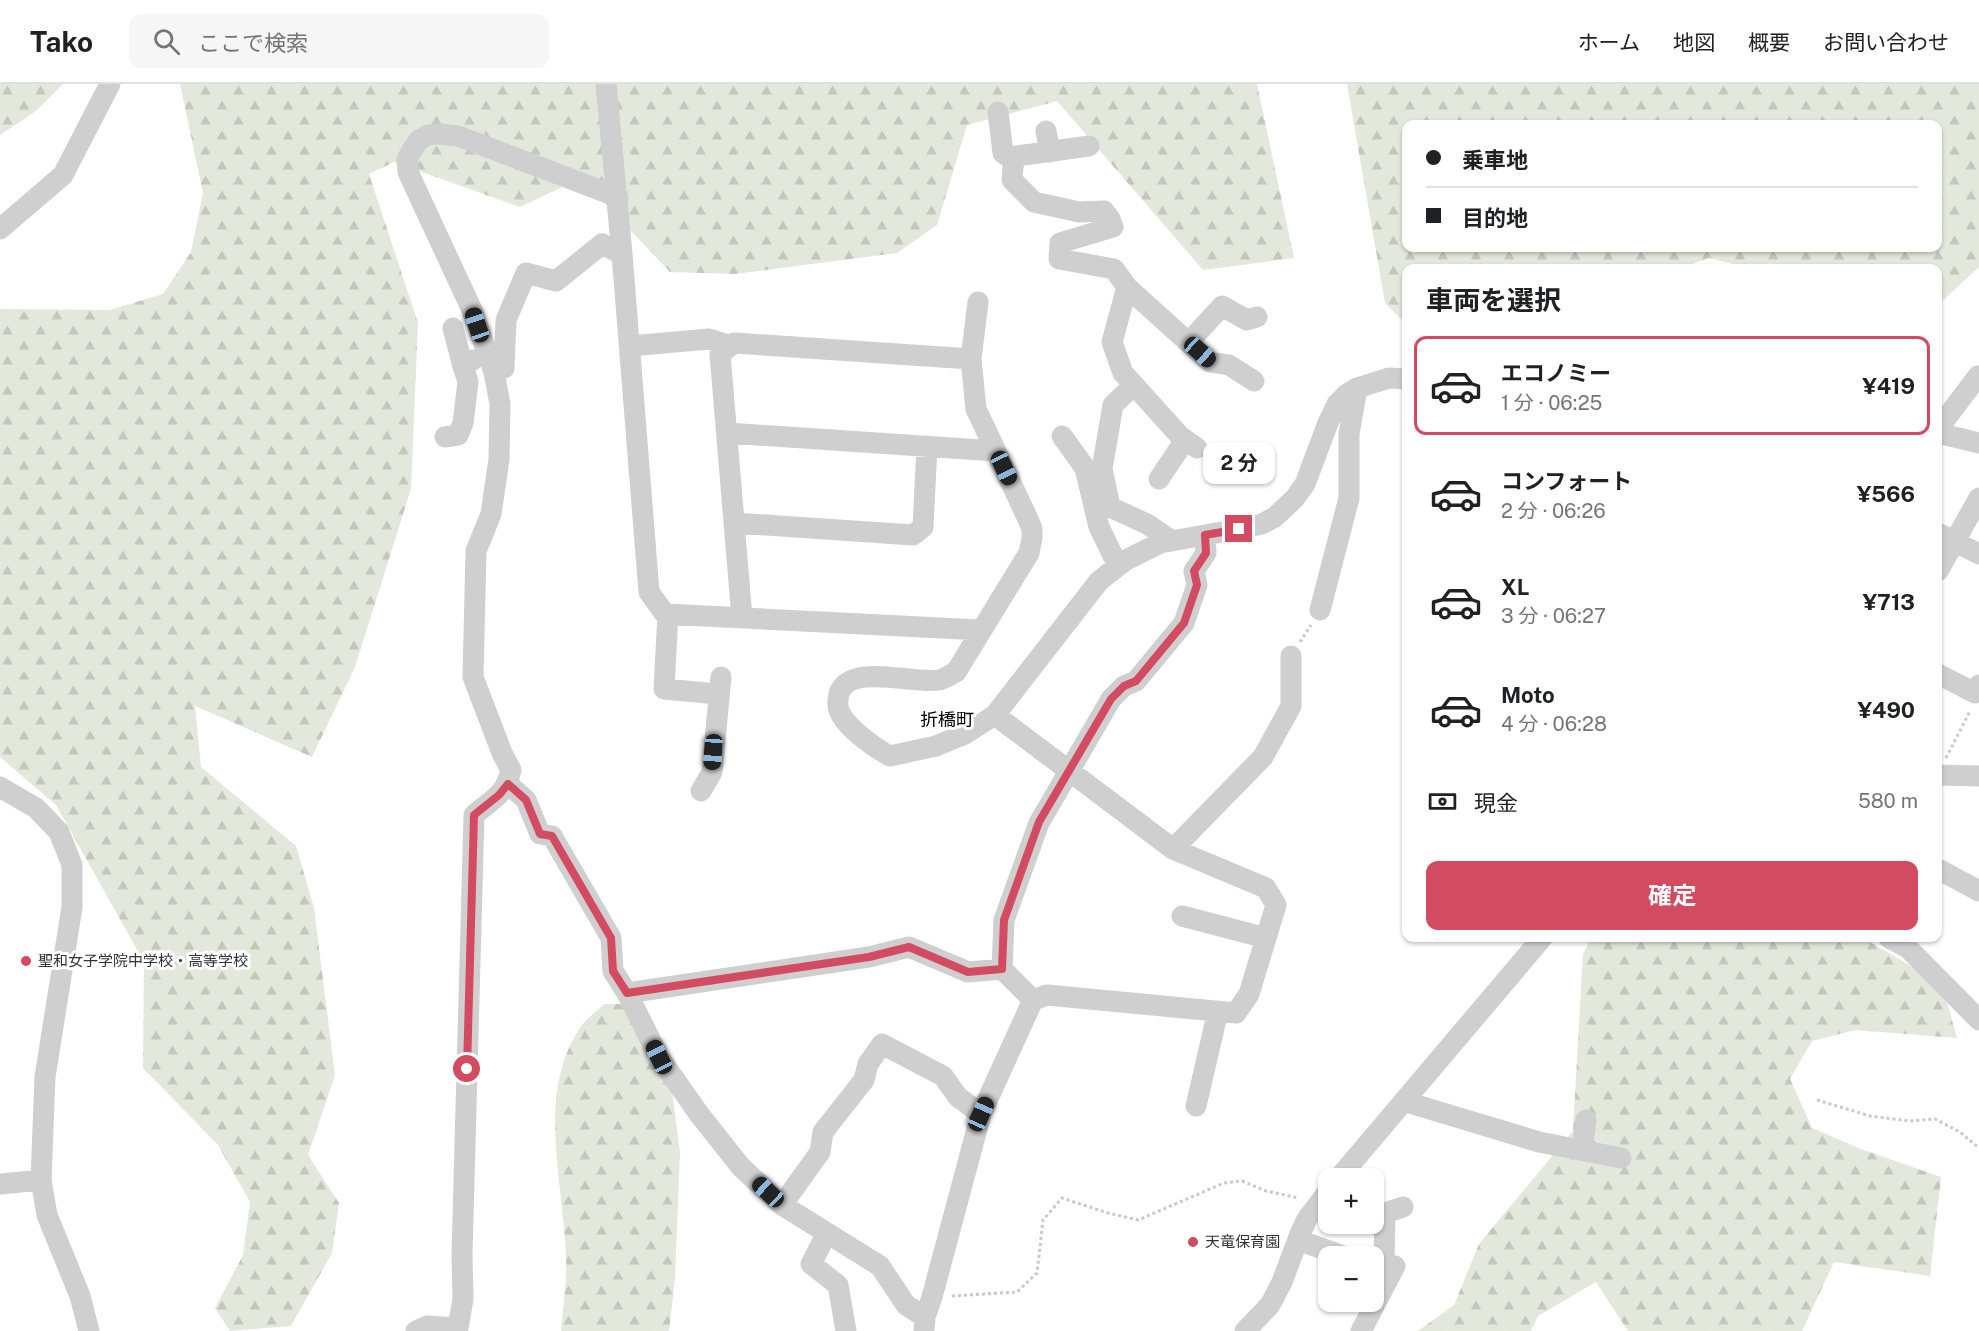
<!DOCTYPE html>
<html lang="ja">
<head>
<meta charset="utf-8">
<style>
	:root { --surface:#fff; --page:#f6f6f6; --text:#202124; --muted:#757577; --line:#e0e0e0; --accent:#d34b60 }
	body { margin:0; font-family:"Public Sans","Noto Sans JP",sans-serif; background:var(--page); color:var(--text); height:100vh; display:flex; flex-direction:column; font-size:22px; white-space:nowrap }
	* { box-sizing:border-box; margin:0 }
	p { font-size:20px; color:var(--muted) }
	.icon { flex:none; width:33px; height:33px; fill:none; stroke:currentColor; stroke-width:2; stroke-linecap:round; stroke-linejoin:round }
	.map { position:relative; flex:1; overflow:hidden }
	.sheet { position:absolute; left:1402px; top:180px; width:540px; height:678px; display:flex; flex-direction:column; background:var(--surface); border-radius:12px; box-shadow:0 2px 4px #0004 }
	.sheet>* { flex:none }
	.banner { position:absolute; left:1402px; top:36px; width:540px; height:132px; border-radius:12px; box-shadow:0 2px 4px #0004; display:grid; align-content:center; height:132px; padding:0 24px; background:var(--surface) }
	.tools { position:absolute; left:1318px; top:1084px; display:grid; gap:12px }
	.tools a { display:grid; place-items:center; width:66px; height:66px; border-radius:12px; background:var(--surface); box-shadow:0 2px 4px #0004; font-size:30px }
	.end { position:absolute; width:27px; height:27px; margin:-14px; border:8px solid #d34b60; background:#fff; box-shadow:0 0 0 3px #fff }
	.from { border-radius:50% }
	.bubble { position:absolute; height:42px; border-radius:12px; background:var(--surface); box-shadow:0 2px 4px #0004; font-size:20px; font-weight:700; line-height:42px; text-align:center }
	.car { position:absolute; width:18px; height:36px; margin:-18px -9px; border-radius:8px; box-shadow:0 0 4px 2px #0007; background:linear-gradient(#222 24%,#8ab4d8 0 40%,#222 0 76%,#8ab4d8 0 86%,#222 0) }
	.banner b { display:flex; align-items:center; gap:21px; height:57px; font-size:22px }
	.banner b+b { border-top:2px solid var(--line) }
	.banner i { width:15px; height:15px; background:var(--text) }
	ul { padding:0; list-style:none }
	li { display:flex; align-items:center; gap:18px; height:99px; margin:0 12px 9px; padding:0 12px; border:3px solid transparent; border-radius:12px }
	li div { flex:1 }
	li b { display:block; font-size:22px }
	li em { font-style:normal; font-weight:700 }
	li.active { border-color:var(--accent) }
	li>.icon { width:54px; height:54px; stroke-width:1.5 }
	h2 { padding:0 24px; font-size:27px; line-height:72px }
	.pay { display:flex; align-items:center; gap:15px; height:66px; padding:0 24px; font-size:22px }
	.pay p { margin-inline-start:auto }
	.button { display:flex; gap:12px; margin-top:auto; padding:12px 24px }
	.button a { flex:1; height:69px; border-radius:12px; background:var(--accent); color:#fff; font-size:24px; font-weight:700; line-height:69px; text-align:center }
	header { display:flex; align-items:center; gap:36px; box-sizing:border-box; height:84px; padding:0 30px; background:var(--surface); border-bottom:2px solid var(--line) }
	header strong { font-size:28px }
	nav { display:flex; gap:33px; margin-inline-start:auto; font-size:21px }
	.search { width:420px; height:54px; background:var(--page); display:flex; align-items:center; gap:15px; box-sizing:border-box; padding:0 21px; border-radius:12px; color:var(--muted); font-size:22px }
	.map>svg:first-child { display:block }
	.forest { fill:url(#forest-firs); fill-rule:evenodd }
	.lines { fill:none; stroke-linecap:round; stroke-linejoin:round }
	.path { stroke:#c9c9c9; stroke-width:3; stroke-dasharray:3 3; stroke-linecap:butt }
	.minor { stroke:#cfcfcf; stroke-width:21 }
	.route { stroke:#d34b60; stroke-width:8 }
	.poi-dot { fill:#d34b60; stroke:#fff; stroke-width:2 }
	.labels { text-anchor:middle; stroke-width:6; stroke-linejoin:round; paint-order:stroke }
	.poi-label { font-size:15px; fill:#323232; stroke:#fff; text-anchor:start }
	.quarter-label { font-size:18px; fill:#000; stroke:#fff }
</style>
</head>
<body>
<header>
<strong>Tako</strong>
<div class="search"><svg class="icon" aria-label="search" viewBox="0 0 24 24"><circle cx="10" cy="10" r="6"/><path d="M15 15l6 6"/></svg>ここで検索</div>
<nav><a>ホーム</a><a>地図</a><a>概要</a><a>お問い合わせ</a></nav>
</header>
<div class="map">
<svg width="1979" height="1247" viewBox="0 0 1979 1247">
	<defs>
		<pattern id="forest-firs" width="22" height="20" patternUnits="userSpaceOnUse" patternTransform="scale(1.5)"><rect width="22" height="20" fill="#e3e8dc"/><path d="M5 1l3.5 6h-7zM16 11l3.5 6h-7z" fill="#c3c7bd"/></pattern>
	</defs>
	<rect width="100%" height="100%" fill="#fff"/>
	<!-- forest -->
	<path class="forest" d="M0,0H63L36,27L0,51Z
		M180,0H1257L1294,174L1203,186L1057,17L967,41L937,141L897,169L735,190L670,188L581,94L520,123L394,78L369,90L418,239L411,405L355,583L312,673L195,622L201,683L296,762L314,824L335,991L308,1071L339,1119L332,1169L291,1242L230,1247L215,1224L243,1171L250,1118L218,1061L143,984L144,878L56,721L0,673V225L110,226L163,210L191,168L203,109Z
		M1347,0H1979V183L1938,221V184H1750L1709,174L1680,184H1407V241L1385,219ZM1938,40V164H1407V40Z
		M1591,854H1863L1942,900L1957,954L1855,946L1812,957L1790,995L1812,1044L1861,1065L1941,1093L1930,1192L1834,1178L1802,1247H1628L1596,1198L1538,1232L1531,1247H1418L1454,1221L1479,1160L1573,1047L1583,870Z
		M604,920H623L672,1006L680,1068L675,1195L669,1247H561C563,1223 567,1198 566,1174C564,1097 535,1011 581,942C587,934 597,927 604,920Z"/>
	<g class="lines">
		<!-- path -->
		<path class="path" d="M1300,558L1311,541
			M1946,674L1970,627
			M1817,1016L1870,1032L1910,1037L1935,1035L1960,1048L1979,1064
			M952,1212L1017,1208L1037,1189L1043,1136L1062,1114L1108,1129L1138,1136L1224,1099L1242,1097L1266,1107L1299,1114"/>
		<!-- minor -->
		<path class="minor" d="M606,0L622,170
			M998,28L1003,69L1015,77
			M1046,47L1050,68
			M1089,62L1016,72L1013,83L1012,96L1034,118L1079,128L1104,127L1110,135L1113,143L1060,159L1059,175L1114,185L1127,203
			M0,145L63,91L110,0
			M453,244L462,279L473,276
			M1189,258L1222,222L1247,236L1257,233
			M630,262L709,255L731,262
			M971,275L978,218
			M494,288L504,284L506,236L526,189L556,197L602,160L622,170L649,508L665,530L981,546
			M1134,301L1123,289L1112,258L1127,203L1210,278L1229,281L1254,297
			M1938,345L1978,292
			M728,349L996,367
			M1938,349L1979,359
			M1062,352L1085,384L1099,443L1118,482
			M445,353L458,351L463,339L468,298L462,279
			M1159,395L1185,356
			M735,439L913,451L923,443L927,362
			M1938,449L1979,470
			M1172,457L1147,440L1110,423L1102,385L1113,321L1134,301L1180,352L1197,364
			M1938,487L1979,414
			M1320,526L1349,414V350L1357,304
			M668,530L664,605L718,610
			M742,534L720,270L734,259L971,275L976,325L1028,435L1032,445V454L1029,469L956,588C951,590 945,595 939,596C912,601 834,573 838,622C840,640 875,664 890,672L936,662L965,650L995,631L1099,497L1126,476L1160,459L1239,445L1262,440L1275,433L1295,414L1305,400L1328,339L1337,320L1347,310L1357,304L1389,294L1407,295
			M1938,590L1975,609L1979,601
			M1938,691L1979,692
			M508,700L526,716L540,750L552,752L611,854L613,887L627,909L659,973L699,1030L741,1083L782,1121L880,1182L906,1221L925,1233
			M0,703L36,724L59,748L72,781V823L45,993L41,1096L47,1131L80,1212L89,1247
			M701,707L712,688L721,593
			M1173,765L1263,673L1291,622V572
			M1938,785L1979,807
			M1182,832L1266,854
			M1889,854L1908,864L1979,936
			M627,909L869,873L909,863L968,888L1002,885
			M1033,916L1002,885L1004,836L1039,739L1111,615L1124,602L1136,597L1184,539L1197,501L1194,487L1206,469L1205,451
			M1406,1015L1413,1020L1539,1058L1621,1074
			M1196,1022L1218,927
			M1582,1066L1586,1036
			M1338,1095L1542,854
			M0,1100L41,1096
			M782,1121L820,1068L823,1048L864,996L868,980L882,960L943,992L958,1013L981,1030
			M827,1149L811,1180L838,1201L846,1247
			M1298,1156L1346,1173
			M1384,1180L1385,1129L1403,1123
			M416,1247L427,1242L458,1244L463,1215L462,1170L474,731C492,715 505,712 511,686L502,669L473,593L476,467L491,430L499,375L500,320L494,288L472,226L408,88L407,76L412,66L419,56L428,51L439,50L458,52L618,113
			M924,1247L925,1233L932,1213L981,1030L1033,916L1047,911L1236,929L1249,910L1276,821L1266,804L1173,765L995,631
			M1245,1247L1270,1221L1282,1198L1300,1150L1307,1135L1329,1106
			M1361,1247L1395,1182L1374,1179"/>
	</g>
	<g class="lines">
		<!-- route -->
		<path class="route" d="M467,985L474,731L499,711L508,700L526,716L540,750L552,752L611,854L613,887L627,909L869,873L909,863L968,888L1002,885L1004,836L1039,738L1111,615L1124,602L1136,597L1184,539L1197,501L1194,487L1206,469L1205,451L1239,445"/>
	</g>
	<!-- markers -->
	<g class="poi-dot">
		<circle cx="26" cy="877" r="6"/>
		<circle cx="1193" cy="1158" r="6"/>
	</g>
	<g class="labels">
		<!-- poi labels -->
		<g class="poi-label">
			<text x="38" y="882">聖和女子学院中学校・高等学校</text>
			<text x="1205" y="1163">天竜保育園</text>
		</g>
		<!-- quarter labels -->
		<g class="quarter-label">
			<text x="947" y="642">折橋町</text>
		</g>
	</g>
</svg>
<div class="tools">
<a>+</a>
<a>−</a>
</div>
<i class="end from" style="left:467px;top:985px"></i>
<i class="end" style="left:1239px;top:445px"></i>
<div class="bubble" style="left:1203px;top:358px;width:72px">2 分</div>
<i class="car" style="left:477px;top:241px;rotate:341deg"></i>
<i class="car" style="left:1200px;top:268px;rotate:132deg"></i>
<i class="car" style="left:1004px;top:384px;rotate:155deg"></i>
<i class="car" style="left:713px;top:668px;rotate:184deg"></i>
<i class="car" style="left:659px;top:973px;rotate:334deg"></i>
<i class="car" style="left:981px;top:1030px;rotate:24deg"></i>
<i class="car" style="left:768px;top:1108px;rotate:313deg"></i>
<div class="banner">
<b><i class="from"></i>乗車地</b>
<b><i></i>目的地</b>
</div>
<section class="sheet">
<h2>車両を選択</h2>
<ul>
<li class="active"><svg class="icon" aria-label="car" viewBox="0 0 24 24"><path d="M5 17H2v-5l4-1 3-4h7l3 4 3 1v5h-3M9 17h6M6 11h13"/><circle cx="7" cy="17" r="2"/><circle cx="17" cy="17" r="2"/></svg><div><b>エコノミー</b><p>1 分 · 06:25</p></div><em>¥419</em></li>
<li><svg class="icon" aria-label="car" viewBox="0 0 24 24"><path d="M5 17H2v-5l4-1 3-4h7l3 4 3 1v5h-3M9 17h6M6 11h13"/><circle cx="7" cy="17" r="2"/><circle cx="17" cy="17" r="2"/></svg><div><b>コンフォート</b><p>2 分 · 06:26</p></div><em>¥566</em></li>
<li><svg class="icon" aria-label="car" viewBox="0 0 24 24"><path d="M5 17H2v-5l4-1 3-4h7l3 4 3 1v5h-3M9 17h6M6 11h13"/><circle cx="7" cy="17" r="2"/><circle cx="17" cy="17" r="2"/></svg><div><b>XL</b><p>3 分 · 06:27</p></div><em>¥713</em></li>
<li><svg class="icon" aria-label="car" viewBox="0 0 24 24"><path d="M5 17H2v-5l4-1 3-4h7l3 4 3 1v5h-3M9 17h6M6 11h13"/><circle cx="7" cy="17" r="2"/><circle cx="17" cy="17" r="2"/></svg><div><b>Moto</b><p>4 分 · 06:28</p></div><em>¥490</em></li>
</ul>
<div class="pay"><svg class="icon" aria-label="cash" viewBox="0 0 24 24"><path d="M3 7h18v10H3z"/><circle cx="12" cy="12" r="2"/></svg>現金<p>580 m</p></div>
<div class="button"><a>確定</a></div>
</section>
</div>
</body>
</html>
